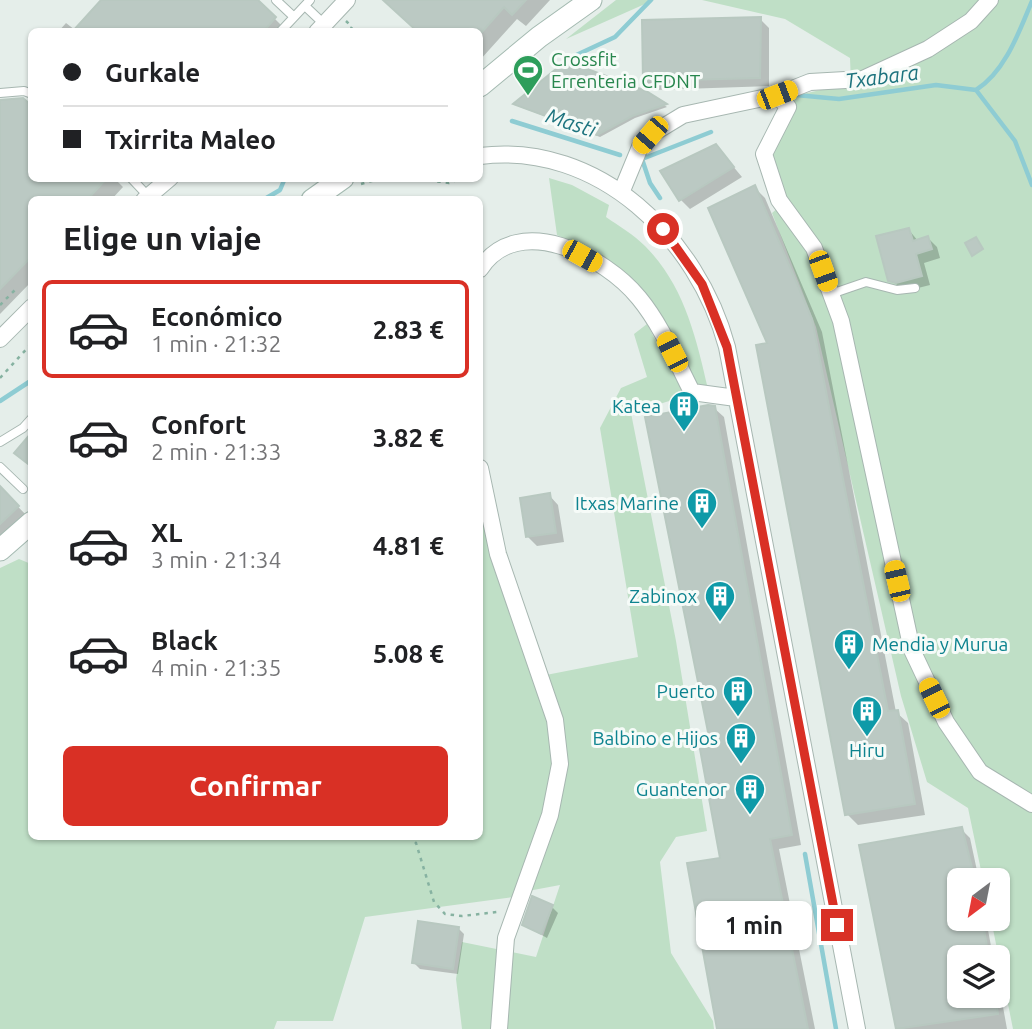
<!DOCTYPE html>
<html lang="es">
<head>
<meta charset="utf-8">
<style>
	:root { --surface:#fff; --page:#f6f6f6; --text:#202124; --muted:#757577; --line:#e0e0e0; --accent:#d93025 }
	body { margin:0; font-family:Ubuntu,sans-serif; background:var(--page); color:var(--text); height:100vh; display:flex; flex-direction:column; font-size:26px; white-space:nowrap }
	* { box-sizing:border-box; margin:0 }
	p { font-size:23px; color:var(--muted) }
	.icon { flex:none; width:38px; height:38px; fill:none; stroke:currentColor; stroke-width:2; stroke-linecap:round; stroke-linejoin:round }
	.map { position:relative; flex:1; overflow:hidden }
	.panel { position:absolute; left:28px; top:196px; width:455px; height:644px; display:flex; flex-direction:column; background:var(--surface); border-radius:10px; box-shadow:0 2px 5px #0004 }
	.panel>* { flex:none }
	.banner { position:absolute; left:28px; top:28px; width:455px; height:154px; border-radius:10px; box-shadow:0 2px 5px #0004; display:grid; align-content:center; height:154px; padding:0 35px; background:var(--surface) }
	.needle { width:46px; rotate:212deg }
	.buttons { position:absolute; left:947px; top:868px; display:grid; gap:14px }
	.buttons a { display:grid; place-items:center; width:63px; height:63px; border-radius:10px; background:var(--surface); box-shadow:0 2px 5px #0004; font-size:35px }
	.end { position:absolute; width:32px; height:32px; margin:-16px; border:9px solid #d93025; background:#fff; box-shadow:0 0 0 4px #fff }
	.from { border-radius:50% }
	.bubble { position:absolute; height:49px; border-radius:10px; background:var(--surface); box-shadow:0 2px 5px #0004; font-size:23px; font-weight:700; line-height:49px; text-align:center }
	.car { position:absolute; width:21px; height:42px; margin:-21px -10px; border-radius:9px; box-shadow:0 0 5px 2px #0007; background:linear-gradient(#f5c518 24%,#345 0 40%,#f5c518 0 76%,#345 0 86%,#f5c518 0) }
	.banner b { display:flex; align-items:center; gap:24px; height:66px; font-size:26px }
	.banner b+b { border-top:2px solid var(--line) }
	.banner i { width:18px; height:18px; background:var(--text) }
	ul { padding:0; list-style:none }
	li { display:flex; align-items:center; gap:21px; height:98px; margin:0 14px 10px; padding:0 21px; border:4px solid transparent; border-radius:10px }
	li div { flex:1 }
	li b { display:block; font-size:26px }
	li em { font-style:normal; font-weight:700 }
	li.current { border-color:var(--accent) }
	li>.icon { width:63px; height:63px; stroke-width:1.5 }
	h2 { padding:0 35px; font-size:32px; line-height:84px }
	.cta { display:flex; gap:14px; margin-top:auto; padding:14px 35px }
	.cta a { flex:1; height:80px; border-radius:10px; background:var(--accent); color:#fff; font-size:28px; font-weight:700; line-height:80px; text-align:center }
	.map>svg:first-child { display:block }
	.green { fill:#bfdfc6 }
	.shadow { fill:#0003 }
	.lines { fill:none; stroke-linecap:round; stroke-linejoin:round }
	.stream { stroke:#8eccd3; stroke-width:4.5 }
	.building { fill:#bbc9c3; stroke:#b8c8c0; stroke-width:2 }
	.lane-casing { stroke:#a7b7b1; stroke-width:10 }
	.street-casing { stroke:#a7b7b1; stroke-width:18 }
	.secondary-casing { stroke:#a4bab1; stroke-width:23 }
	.path { stroke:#86b2a1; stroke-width:2.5; stroke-dasharray:3.5 5; stroke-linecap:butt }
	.lane { stroke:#fff; stroke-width:8 }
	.street { stroke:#fff; stroke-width:16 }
	.secondary { stroke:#fff; stroke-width:21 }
	.route { stroke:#d93025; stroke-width:9 }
	.labels { text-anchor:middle; stroke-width:6; stroke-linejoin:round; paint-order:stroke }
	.leisure-label { font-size:19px; fill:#27864d; stroke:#f6fbf8; text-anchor:start }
	.culture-label { font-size:19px; fill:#0d838f; stroke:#f6fbf8; text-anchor:end }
	.water-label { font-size:21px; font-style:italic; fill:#1d737e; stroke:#f6fbf8 }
</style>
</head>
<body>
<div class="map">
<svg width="1032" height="1029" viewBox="0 0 1032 1029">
	<rect width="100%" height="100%" fill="#e5eeea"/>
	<!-- green -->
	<path class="green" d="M616,0H654L566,39Z
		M702,0H1032V1029H1013L991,919H998V880H983L968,808L927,782L901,696L816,327L772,213L786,201L771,155L793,108L790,97L851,83L850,58L785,19Z
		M549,178L572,185L609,205L606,217C619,226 634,235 645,246C684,285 696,337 708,389L693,383C679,354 666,322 647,296C626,267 588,249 557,235Z
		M647,324L685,396L631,413L676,641L707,831L676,837L660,862L671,953L713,1021L714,1029H462L456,979L462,942L536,957L560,885L528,891L565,765L546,675L638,657L600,428L621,388L647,377L634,334Z
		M480,492L548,722L556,764L545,815L513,897L365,917L333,1021H277L274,1029H0V568L19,559L31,564L32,836H480Z"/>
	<!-- shadow -->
	<path class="shadow" d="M103,0H256L284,28L281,32H58L66,23L75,30Z
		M388,0H550L526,26L517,19L480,60V32Z
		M760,19L769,28V86L654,90L645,80Z
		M645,93L667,107L635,118L600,137L515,105Z
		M0,102L32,178H114L123,187L111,200H32V281L0,314Z
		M716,146L742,177L690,209L681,200Z
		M754,187L765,198L822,332L896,712L908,723L925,815L858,825L847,814L770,345Z
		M909,230L918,241L928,238L937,247L940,258L924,263L930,285L906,291L890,280Z
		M714,408L724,417L801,845L779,849L815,1029H719L722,860L713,748Z
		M0,488L27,516L0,542Z
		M549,495L558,505L564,542L537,546L528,537Z
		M961,829L970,838L979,880H959V919H986L993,957H959V996H998V979L1007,1029H898L861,846Z
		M552,907L558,913L547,938L524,925Z
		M458,928L464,934L458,974L420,969L414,963Z"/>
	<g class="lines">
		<!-- stream -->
		<path class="stream" d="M570,58L615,37L651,0
			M976,90L1015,141L1032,185
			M976,90C1005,72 1019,32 1032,1
			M796,95L839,99L936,85L976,90
			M512,121L620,155
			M660,198L650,183L642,159L711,132
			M263,200L280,190L285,178
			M0,401L32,380
			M805,854L836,1029"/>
	</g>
	<!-- building -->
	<path class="building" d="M101,0H258L276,17L263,32H72Z
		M383,0H526L512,15L504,7L482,32H418Z
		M761,17L760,78L643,81L642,20Z
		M566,61L646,91L667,104L632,116L597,135L513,104Z
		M23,98L32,106V178H107L87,200H32V256L0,289V100Z
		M716,144L734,167L679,201L660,171Z
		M755,185L812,319L888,711L898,710L915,804L845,815L756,345L767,343L708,208Z
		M909,228L913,241L928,236L932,249L916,254L922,276L896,283L888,281L876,236Z
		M976,237L983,249L972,256L965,243Z
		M708,405L715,406L792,835L770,839L808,1029H717L687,863L720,858L700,749L711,747L645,417Z
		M32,432V467L14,453Z
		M0,486L19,506L0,524Z
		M550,493L556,533L526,537L520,498Z
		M962,827L975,880H959V919H982L989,957H959V996H995L998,1014L896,1029L859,845Z
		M532,896L553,905L541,934L522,925Z
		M418,921L459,927L453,969L412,963Z"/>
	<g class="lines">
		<!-- lane casing -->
		<g class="lane-casing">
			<path id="lane" d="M276,0L294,17
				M305,6L324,24
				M280,32L310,0
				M0,93L24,91L32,94
				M131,178L148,196
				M831,294L866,282L897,290L915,288
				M0,442L23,428L32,418
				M0,467L23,489"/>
		</g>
		<!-- street casing -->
		<g class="street-casing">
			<path id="street" d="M317,32L347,0
				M777,95L788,107L764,154L779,200L814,248L841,321L912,650L946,722L980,772L1032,804
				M480,156C599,141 698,239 727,347L857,1029
				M621,193L640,147L650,135L683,115L777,95L810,82L863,79L928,49L971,21L990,0
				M144,200L170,178
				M480,269C518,211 605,256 639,298C662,326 676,361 692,392L736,398
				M0,339L32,307
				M480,468L498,554L555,720L560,764L550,815L506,938L499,1029"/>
		</g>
		<!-- secondary casing -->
		<g class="secondary-casing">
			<path id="secondary" d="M480,86L539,37L591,0
				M312,200L343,178
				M0,550L32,522"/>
		</g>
		<!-- path -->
		<path class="path" d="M346,21L352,27L349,32
			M412,178L449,183L462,178
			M361,184L382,178
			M0,305L15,290
			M0,378L32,343
			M409,836L416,843L434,902L445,914L462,916L497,912"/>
		<!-- lane -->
		<use href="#lane" class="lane"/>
		<!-- street -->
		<use href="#street" class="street"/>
		<!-- secondary -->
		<use href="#secondary" class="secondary"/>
	</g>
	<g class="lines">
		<!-- route -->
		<path class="route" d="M663,229L702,284L727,347L837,925"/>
	</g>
	<!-- icons -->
	<defs>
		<g id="stadium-pin" transform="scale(1.575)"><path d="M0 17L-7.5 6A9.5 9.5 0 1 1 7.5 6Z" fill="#2e9e5b" stroke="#f6fbf8"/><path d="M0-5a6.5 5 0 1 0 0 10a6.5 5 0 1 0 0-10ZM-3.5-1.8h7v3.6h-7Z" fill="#fff"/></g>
		<g id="building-pin" transform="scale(1.575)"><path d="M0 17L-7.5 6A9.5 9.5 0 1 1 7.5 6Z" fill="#0f9aa8" stroke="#f6fbf8"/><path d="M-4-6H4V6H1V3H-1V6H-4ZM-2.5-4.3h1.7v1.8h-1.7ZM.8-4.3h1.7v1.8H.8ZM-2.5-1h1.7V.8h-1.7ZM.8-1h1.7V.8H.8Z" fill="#fff"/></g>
	</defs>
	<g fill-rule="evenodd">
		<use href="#stadium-pin" x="528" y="70"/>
		<use href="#building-pin" x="684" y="406"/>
		<use href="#building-pin" x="702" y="503"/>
		<use href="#building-pin" x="720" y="596"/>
		<use href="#building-pin" x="849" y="644"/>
		<use href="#building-pin" x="738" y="691"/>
		<use href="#building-pin" x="867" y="711"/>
		<use href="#building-pin" x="741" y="738"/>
		<use href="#building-pin" x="750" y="789"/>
	</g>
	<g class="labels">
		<!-- leisure labels -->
		<g class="leisure-label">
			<text x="551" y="66">Crossfit<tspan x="551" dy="22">Errenteria CFDNT</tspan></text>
		</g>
		<!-- culture labels -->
		<g class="culture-label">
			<text x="661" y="413">Katea</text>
			<text x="679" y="510">Itxas Marine</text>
			<text x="697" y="603">Zabinox</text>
			<text x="872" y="651" text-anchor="start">Mendia y Murua</text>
			<text x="715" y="698">Puerto</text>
			<text x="718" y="745">Balbino e Hijos</text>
			<text x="867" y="757" text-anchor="middle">Hiru</text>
			<text x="727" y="796">Guantenor</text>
		</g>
		<!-- water labels -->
		<g class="water-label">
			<text transform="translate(882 77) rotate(-7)" y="7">Txabara</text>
			<text transform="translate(571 123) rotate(18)" y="7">Masti</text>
		</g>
	</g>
</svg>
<div class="buttons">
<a><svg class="needle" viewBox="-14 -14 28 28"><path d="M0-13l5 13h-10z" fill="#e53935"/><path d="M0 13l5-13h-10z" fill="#757577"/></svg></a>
<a><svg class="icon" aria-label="layers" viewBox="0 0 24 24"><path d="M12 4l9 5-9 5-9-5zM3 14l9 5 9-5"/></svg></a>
</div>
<i class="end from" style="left:663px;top:229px"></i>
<i class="end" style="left:837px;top:925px"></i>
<div class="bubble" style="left:696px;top:901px;width:116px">1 min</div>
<i class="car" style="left:777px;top:95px;rotate:69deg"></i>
<i class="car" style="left:650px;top:135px;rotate:221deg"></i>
<i class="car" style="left:582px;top:256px;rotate:119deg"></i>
<i class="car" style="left:823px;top:271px;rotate:160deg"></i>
<i class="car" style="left:672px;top:352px;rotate:333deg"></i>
<i class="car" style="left:897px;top:581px;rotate:347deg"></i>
<i class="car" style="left:934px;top:698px;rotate:334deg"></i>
<div class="banner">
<b><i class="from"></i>Gurkale</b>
<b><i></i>Txirrita Maleo</b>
</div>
<section class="panel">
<h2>Elige un viaje</h2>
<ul>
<li class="current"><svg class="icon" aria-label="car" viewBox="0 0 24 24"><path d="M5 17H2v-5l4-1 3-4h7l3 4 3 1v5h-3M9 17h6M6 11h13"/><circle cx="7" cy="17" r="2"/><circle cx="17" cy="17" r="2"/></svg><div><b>Económico</b><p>1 min · 21:32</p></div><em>2.83 €</em></li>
<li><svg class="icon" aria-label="car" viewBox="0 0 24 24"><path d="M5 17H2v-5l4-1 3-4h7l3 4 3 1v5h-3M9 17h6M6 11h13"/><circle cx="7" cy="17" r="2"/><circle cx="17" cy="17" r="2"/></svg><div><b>Confort</b><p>2 min · 21:33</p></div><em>3.82 €</em></li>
<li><svg class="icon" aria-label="car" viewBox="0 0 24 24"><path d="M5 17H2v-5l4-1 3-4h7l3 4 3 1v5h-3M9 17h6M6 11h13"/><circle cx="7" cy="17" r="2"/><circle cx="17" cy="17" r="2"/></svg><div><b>XL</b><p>3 min · 21:34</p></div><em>4.81 €</em></li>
<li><svg class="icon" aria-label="car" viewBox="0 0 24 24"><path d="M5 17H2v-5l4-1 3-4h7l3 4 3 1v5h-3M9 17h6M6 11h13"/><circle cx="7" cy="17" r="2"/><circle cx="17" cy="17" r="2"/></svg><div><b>Black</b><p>4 min · 21:35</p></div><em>5.08 €</em></li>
</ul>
<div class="cta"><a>Confirmar</a></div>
</section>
</div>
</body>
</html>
